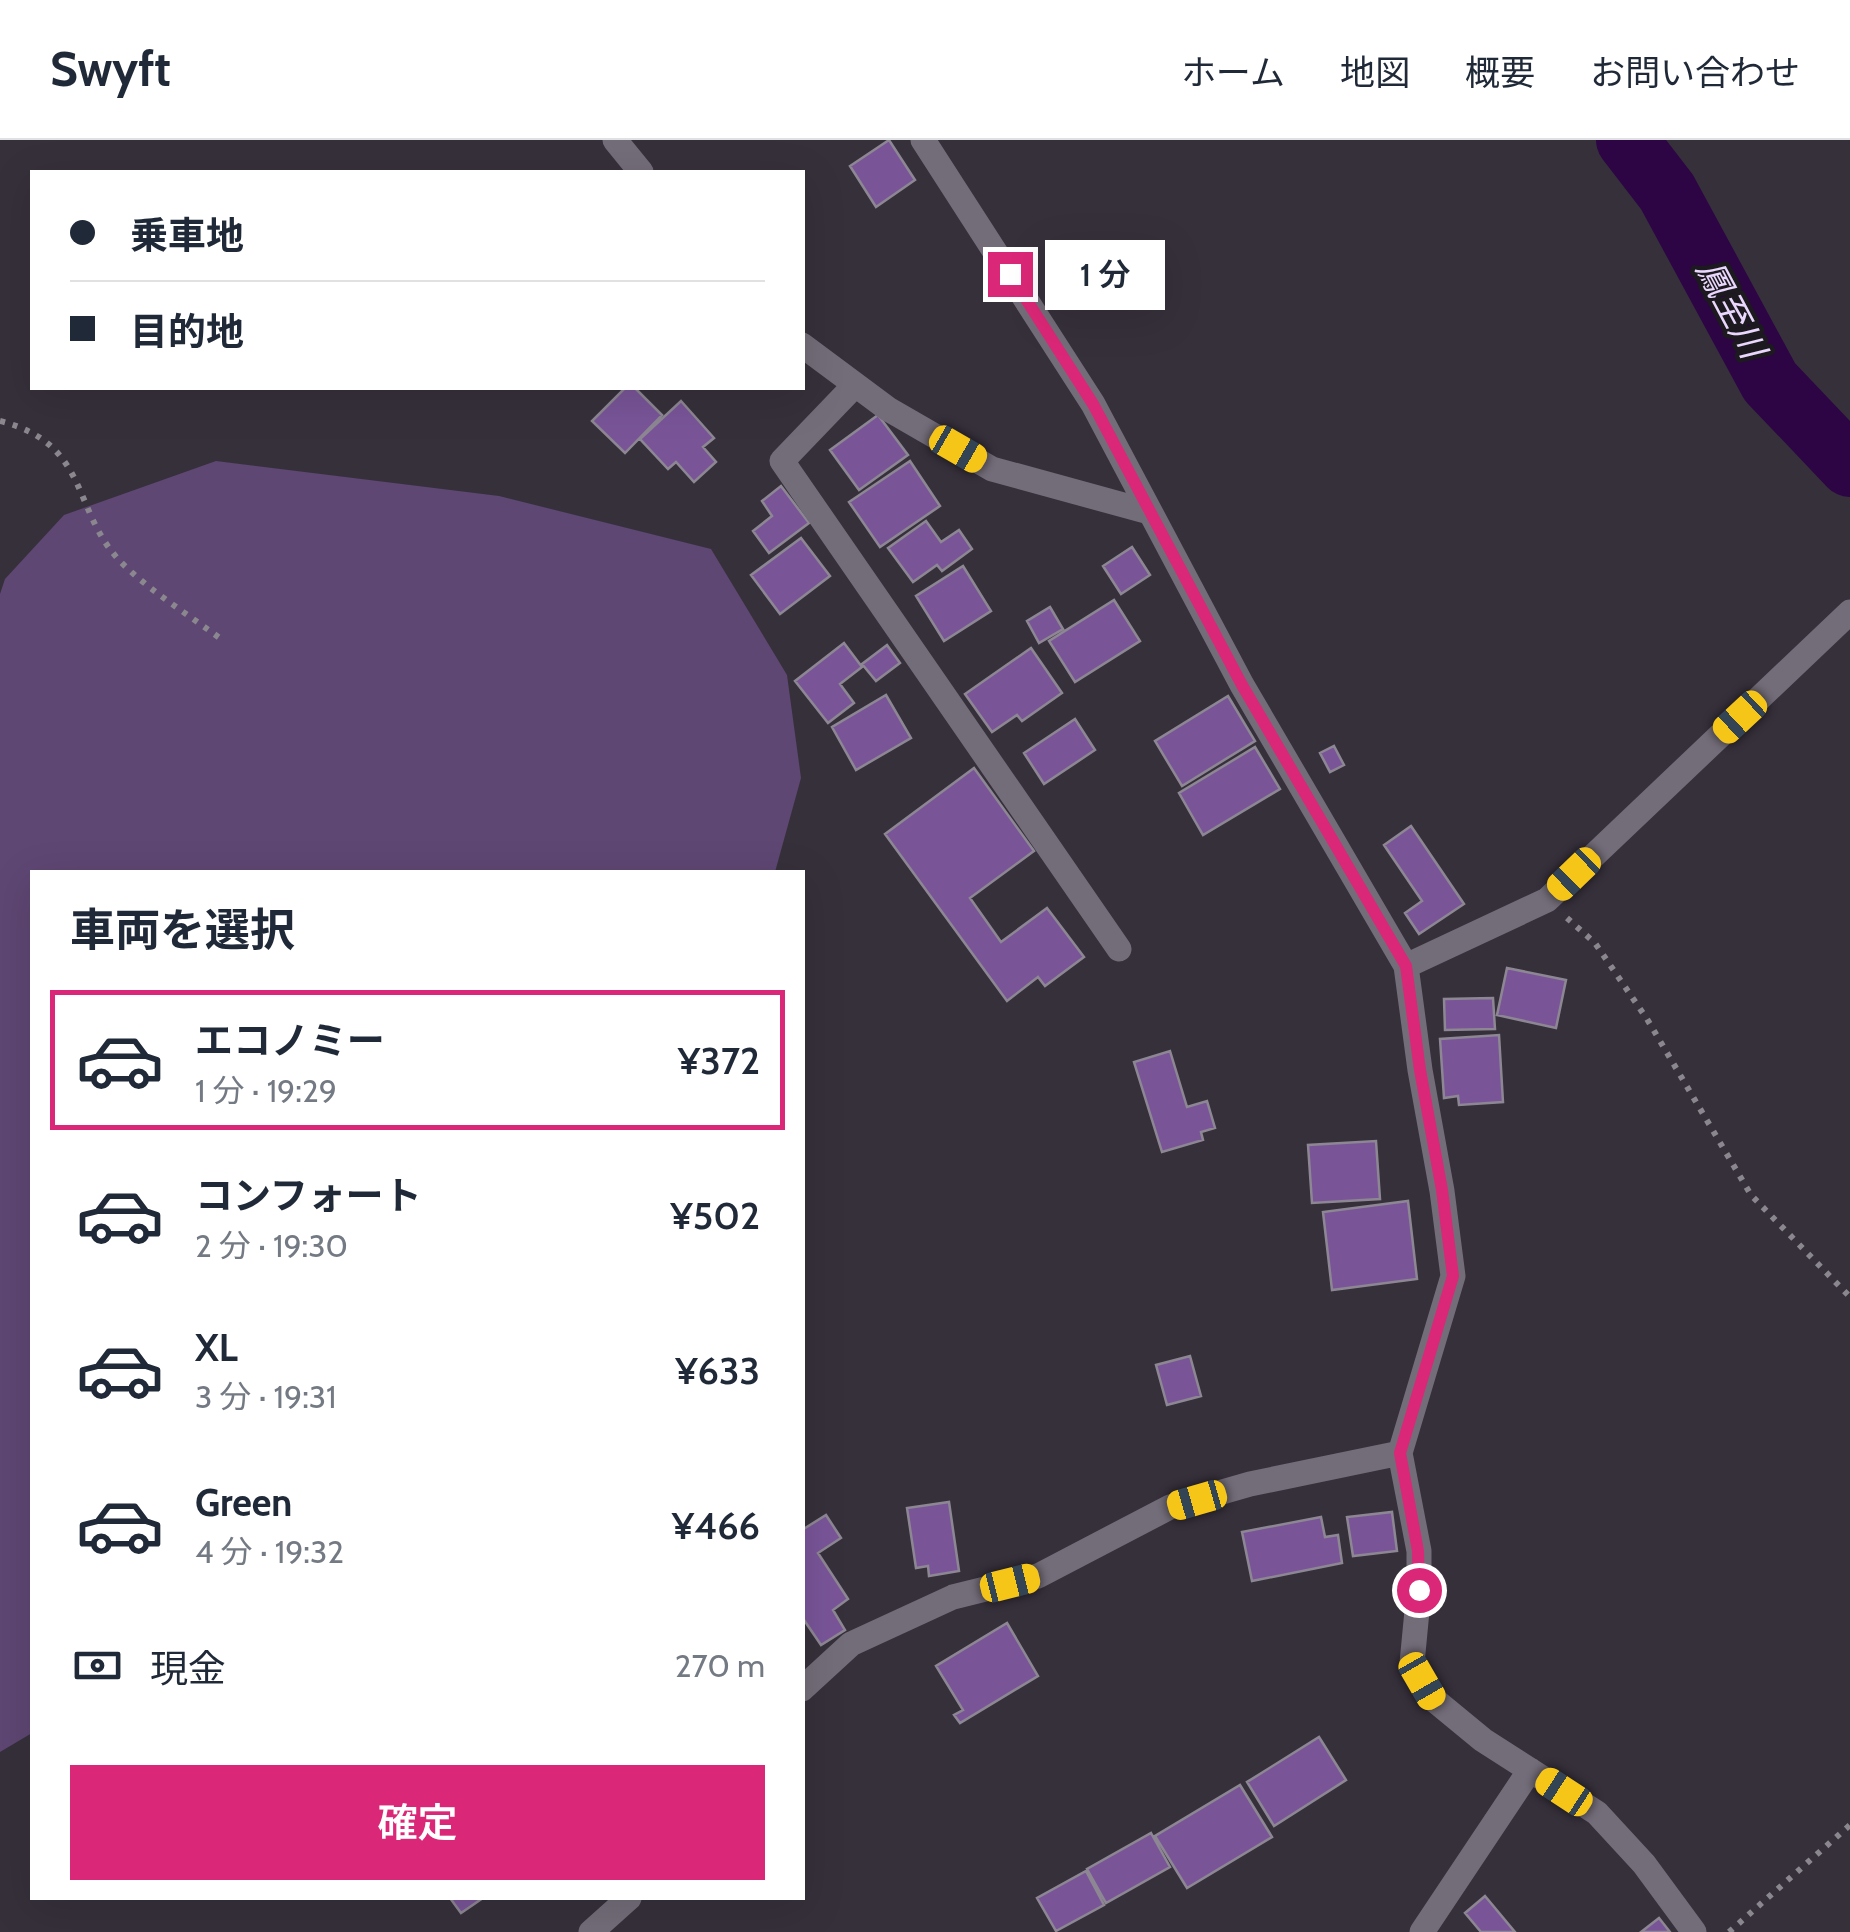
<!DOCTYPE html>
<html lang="ja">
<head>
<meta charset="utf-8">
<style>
	:root { --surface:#fff; --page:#f2f2f3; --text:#1f2937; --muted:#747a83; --line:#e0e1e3; --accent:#db2777 }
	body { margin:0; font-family:Cabin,"Noto Sans JP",sans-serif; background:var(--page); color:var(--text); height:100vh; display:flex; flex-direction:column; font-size:38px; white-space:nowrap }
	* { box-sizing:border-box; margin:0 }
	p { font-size:32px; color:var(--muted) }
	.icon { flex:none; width:55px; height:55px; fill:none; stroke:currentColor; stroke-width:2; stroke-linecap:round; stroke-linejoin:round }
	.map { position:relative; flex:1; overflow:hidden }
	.sheet { position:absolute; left:30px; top:730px; width:775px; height:1030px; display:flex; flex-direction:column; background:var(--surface); border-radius:0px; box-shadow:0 10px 40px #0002 }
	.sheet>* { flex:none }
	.guide { position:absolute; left:30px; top:30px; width:775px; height:220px; border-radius:0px; box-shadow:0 10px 40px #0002; display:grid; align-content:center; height:220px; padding:0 40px; background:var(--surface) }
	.end { position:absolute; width:45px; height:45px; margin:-22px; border:12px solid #db2777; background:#fff; box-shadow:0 0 0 5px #fff }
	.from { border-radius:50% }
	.bubble { position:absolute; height:70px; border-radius:0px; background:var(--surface); box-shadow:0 10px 40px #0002; font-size:32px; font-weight:600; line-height:70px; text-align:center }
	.car { position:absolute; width:30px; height:60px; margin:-30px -15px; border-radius:12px; box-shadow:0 0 8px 2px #0007; background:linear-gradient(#f5c518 24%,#345 0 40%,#f5c518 0 76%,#345 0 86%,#f5c518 0) }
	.guide b { display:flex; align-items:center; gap:35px; height:95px; font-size:38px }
	.guide b+b { border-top:2px solid var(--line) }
	.guide i { width:25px; height:25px; background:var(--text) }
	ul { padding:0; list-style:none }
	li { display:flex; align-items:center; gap:30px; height:140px; margin:0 20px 15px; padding:0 20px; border:5px solid transparent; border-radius:0px }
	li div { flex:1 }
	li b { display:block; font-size:38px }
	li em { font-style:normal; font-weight:600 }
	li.on { border-color:var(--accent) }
	li>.icon { width:90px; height:90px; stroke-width:1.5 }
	h2 { padding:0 40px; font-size:45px; line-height:120px }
	.pay { display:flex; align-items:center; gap:25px; height:110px; padding:0 40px; font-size:38px }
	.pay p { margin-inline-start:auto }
	.cta { display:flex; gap:20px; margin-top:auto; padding:20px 40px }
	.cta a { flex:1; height:115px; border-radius:0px; background:var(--accent); color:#fff; font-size:40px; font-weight:600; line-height:115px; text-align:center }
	header { display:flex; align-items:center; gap:60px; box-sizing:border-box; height:140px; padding:0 50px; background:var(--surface); border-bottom:2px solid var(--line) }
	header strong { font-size:48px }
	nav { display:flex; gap:55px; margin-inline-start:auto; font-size:35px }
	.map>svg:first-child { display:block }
	.green { fill:#5e4773 }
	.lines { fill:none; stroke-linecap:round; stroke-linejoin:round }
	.river { stroke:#2d0545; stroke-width:62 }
	.building { fill:#795598; stroke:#8d8793; stroke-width:2.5 }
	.path { stroke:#8b878f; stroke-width:6; stroke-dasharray:5 8; stroke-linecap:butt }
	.minor { stroke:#736d79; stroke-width:25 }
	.route { stroke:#db2777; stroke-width:12 }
	.labels { text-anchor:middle; stroke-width:9; stroke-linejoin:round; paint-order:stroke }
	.water-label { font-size:35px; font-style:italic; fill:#ead7fd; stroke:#1c1a1e }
</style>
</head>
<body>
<header>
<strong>Swyft</strong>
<nav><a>ホーム</a><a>地図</a><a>概要</a><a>お問い合わせ</a></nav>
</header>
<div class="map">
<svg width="1850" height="1792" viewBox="0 0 1850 1792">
	<rect width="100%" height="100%" fill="#36303b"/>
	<!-- green -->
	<path class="green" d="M216,321L499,356L711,409L787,535L801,638L775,732H32V1593L0,1612V454L5,439L64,375Z"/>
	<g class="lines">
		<!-- river -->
		<path class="river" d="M1627,0L1667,52L1770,242L1850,326"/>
	</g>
	<!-- building -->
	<path class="building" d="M889,0L915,40L876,67L850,26Z
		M625,248H635L662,275L625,313L592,281Z
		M681,261L714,298L703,307L716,322L694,342L676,322L668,329L640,299Z
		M878,275L908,315L859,350L830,310Z
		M910,321L940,366L880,407L849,362Z
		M781,346L809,383L769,413L753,391L772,376L762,361Z
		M926,381L941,402L959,390L972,409L942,431L937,425L913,442L888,408Z
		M801,398L830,436L780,474L751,435Z
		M1132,407L1150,435L1121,454L1103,426Z
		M963,426L991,471L944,501L916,456Z
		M1114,460L1140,501L1075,542L1049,501Z
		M1050,467L1063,489L1039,503L1027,481Z
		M844,503L862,527L840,544L854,563L828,583L795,541Z
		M887,505L900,523L876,541L862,524Z
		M1031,508L1062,553L1022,581L1017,575L992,592L965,554Z
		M886,555L911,598L856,630L832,587Z
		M1228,556L1255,601L1182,646L1155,601Z
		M1075,579L1095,610L1044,644L1024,613Z
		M1334,606L1344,625L1330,632L1320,613Z
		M1255,607L1280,649L1203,695L1179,653Z
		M974,628L1034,711L970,758L1001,802L1047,768L1084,817L1045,846L1038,837L1007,861L885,694Z
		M1411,686L1464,764L1419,794L1405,773L1422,761L1384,705Z
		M1507,828L1566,840L1556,888L1497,875Z
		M1493,858L1495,889L1445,890L1444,859Z
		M1499,895L1503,962L1459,965L1458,956L1444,958L1440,899Z
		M1170,911L1187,967L1207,961L1215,988L1201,992L1203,1000L1162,1012L1134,922Z
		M1376,1001L1380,1059L1312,1063L1308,1005Z
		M1408,1061L1417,1139L1332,1150L1323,1072Z
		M1190,1216L1201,1256L1167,1265L1156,1225Z
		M949,1362L959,1431L929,1436L928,1426L916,1428L907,1368Z
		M1392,1372L1397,1411L1353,1416L1347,1377Z
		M826,1375L841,1398L818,1413L848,1459L833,1470L845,1490L821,1505L802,1477V1390Z
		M1321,1377L1325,1397L1338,1395L1342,1423L1252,1441L1242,1392Z
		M1007,1483L1038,1536L960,1583L954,1575L963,1570L936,1526Z
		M1319,1597L1346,1640L1274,1686L1247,1642Z
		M1240,1645L1272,1697L1187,1748L1155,1696Z
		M1151,1693L1170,1727L1106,1763L1087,1729Z
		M1086,1731L1104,1765L1056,1791L1037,1758Z
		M1485,1756L1515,1792H1481L1465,1773Z
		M450,1758H483L461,1773Z
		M1659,1778L1670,1792H1641Z"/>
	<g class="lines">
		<!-- path -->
		<path class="path" d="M0,281C94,305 69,375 127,428C155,454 190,476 221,499
			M1567,778L1595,803L1647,879L1751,1055L1850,1157
			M1729,1792L1850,1685"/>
		<!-- minor -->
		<path class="minor" d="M615,0L641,32
			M923,0L1093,264L1242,545L1406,826L1420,930L1442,1051L1453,1136L1400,1313L1419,1411V1450L1412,1523L1432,1558L1483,1600L1597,1673L1644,1724L1694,1792
			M802,205L888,269L992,329L1149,372
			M855,245L782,321L1119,809
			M1406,826L1547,760L1850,472
			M802,1549L851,1504L953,1457L1038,1436L1170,1367L1250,1344L1400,1313
			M591,1792L629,1758
			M1422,1792L1530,1630"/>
	</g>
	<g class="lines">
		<!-- route -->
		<path class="route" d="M1010,134L1093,264L1242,545L1406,826L1420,930L1442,1050L1453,1136L1400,1313L1418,1411L1419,1450"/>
	</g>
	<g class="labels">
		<!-- water labels -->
		<g class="water-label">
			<text transform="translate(1731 169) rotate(62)" y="12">鳳至川</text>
		</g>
	</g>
</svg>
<i class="end from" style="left:1419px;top:1450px"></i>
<i class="end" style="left:1010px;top:134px"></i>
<div class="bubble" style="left:1045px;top:100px;width:120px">1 分</div>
<i class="car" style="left:958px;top:309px;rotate:120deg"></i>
<i class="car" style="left:1740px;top:577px;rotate:227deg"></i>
<i class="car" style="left:1574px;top:734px;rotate:226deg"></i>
<i class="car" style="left:1197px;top:1360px;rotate:254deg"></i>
<i class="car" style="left:1010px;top:1443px;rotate:76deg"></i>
<i class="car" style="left:1422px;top:1541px;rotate:150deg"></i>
<i class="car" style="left:1564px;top:1652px;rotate:303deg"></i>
<div class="guide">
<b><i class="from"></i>乗車地</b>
<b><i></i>目的地</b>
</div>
<section class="sheet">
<h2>車両を選択</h2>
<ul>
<li class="on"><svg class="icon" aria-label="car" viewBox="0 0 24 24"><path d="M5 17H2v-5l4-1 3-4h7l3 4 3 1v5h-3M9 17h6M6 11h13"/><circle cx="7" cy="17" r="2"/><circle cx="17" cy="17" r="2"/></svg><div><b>エコノミー</b><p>1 分 · 19:29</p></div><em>¥372</em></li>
<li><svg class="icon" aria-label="car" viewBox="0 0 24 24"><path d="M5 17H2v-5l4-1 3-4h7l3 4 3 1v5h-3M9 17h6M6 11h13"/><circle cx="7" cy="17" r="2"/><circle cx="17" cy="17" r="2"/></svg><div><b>コンフォート</b><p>2 分 · 19:30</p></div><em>¥502</em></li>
<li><svg class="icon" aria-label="car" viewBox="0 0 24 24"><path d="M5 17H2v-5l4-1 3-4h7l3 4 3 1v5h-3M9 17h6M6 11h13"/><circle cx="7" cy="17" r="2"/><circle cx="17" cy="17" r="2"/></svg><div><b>XL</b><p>3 分 · 19:31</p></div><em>¥633</em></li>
<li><svg class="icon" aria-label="car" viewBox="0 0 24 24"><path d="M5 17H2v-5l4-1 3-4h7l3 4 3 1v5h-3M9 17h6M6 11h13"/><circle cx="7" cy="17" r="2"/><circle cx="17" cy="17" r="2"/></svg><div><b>Green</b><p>4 分 · 19:32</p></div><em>¥466</em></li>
</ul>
<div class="pay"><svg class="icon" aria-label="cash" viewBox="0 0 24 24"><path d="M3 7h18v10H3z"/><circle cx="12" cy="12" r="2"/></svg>現金<p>270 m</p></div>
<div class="cta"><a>確定</a></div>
</section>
</div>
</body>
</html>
